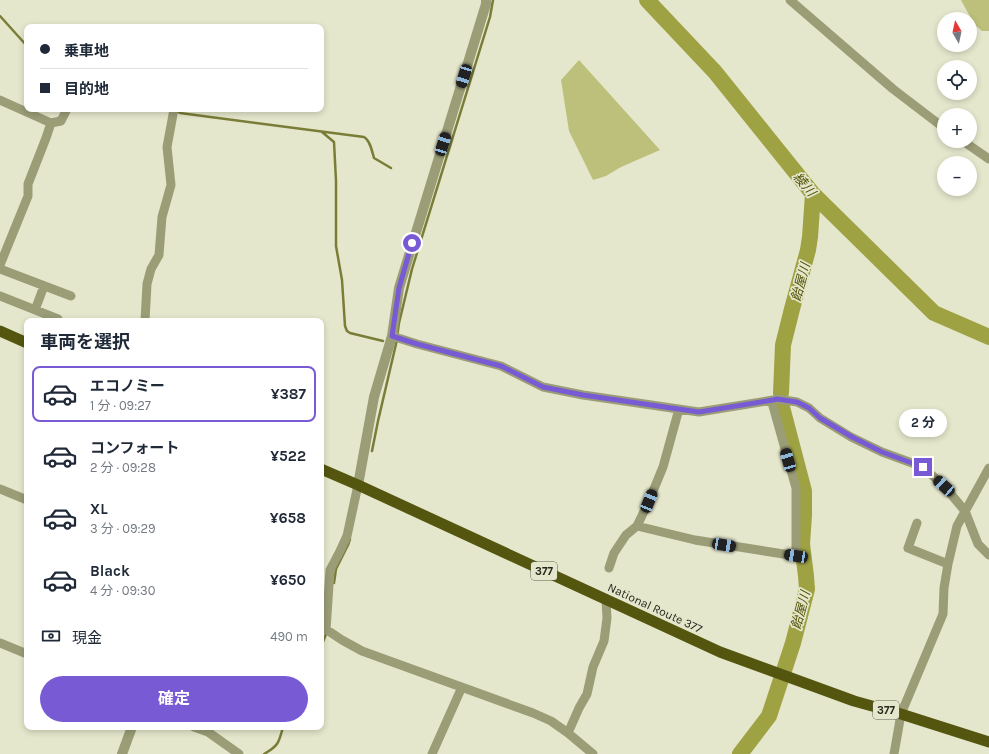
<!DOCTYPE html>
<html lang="ja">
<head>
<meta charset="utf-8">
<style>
	:root { --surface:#fff; --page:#f2f2f3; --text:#1f2937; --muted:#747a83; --line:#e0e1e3; --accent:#785ad5 }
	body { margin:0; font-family:Karla,"Noto Sans JP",sans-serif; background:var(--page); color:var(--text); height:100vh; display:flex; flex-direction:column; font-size:15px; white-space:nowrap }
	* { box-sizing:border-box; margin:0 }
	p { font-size:13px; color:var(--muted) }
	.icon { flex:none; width:22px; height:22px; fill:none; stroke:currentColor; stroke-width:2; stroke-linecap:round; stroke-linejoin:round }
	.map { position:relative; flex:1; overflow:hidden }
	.panel { position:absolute; left:24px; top:318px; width:300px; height:412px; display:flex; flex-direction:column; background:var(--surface); border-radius:8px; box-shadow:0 2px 6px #0003 }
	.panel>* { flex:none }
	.guide { position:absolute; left:24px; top:24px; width:300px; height:88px; border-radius:8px; box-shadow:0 2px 6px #0003; display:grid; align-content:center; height:88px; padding:0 16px; background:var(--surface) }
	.needle { width:26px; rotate:351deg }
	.tools { position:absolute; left:937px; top:12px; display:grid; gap:8px }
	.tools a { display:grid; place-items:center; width:40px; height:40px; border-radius:50%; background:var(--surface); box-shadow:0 2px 6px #0003; font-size:20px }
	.end { position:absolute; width:18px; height:18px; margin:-9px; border:5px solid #785ad5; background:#fff; box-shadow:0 0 0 2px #fff }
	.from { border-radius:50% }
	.bubble { position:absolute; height:28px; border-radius:14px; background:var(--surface); box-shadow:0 2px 6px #0003; font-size:13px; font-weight:700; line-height:28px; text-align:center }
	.car { position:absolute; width:12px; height:24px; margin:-12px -6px; border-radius:5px; box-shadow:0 0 3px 1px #0007; background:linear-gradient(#222 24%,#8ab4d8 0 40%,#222 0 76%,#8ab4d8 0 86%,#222 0) }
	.guide b { display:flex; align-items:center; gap:14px; height:38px; font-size:15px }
	.guide b+b { border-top:1px solid var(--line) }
	.guide i { width:10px; height:10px; background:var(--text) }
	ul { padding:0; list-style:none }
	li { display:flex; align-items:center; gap:12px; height:56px; margin:0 8px 6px; padding:0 8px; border:2px solid transparent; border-radius:8px }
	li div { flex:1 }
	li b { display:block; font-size:15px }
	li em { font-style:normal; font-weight:700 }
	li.current { border-color:var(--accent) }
	li>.icon { width:36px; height:36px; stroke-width:1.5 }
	h2 { padding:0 16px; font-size:18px; line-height:48px }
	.pay { display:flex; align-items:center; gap:10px; height:44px; padding:0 16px; font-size:15px }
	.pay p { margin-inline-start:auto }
	.action { display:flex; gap:8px; margin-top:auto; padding:8px 16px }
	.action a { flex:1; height:46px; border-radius:24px; background:var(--accent); color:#fff; font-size:16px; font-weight:700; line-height:46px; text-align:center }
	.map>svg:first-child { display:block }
	.green { fill:#bdc07b }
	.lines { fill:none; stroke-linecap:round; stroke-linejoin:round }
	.stream { stroke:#7a7d37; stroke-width:2.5 }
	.river { stroke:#9fa242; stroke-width:16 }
	.minor { stroke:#9b9d77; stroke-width:9 }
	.tertiary { stroke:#9b9d77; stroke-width:10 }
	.trunk { stroke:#54560f; stroke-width:11 }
	.route { stroke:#785ad5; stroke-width:5 }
	.labels { text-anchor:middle; stroke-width:3.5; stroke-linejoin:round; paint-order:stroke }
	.shield { fill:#e5e7cc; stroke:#5f6051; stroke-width:1 }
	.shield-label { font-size:11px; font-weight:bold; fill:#25261c }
	.street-label { font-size:12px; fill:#25261c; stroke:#e5e7cc }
	.water-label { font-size:13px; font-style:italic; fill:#515106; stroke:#e5e7cc }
</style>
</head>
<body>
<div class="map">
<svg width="989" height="754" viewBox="0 0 989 754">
	<rect width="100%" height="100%" fill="#e5e7cc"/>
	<!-- green -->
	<path class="green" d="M961,0H989V31H982L974,24Z
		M579,60L660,150L621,167L606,176L593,180L569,131L561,80Z"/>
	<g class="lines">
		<!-- stream -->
		<path class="stream" d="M0,16L27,46
			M176,111L180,113L364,137C370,140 372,151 374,158L391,168
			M322,132L334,142L336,181V246L342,280L345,326L347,331L350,333L383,341
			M372,451L378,421L396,344L399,323L412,269L490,17L493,0
			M334,583L336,569L348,545L350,539
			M321,647L326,634
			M264,754C278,746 279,743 283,727"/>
		<!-- river -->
		<path class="river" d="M647,0L715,72L813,194L934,313L989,337
			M781,393L783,345L792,309L808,250L810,237L813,194
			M740,754L769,716L793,643L807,589L806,576L802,544L804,515V491L782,407"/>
		<!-- minor -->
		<path class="minor" d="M790,0L893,89L944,128
			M0,100L51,123L61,121L67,109
			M963,141L989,159
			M0,265L28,196V184L46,138L51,123
			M0,269L71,296
			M0,296L58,319
			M35,310L44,286
			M145,321L147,284L151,269L159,255L162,217L171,185L167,147L174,109
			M392,336L417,344L501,366L543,387L583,395L699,412L773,400L777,399L797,402L809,408L820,418L851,437L882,452L923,467L944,486L965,511L978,544L989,555
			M0,489L27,500
			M917,523L908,548L948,564
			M637,526L695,540L796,556V488L773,406V400
			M609,568L614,553L626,535L637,526L649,501L663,467L679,409
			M321,626L342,640L362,651L533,713L551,721L568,733L593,754
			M326,630L330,570L340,551L347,536L358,485
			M0,643L27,654
			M194,727L208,732L239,754
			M568,733L579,708L587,694L593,667L604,641L607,618L606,600
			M432,754L462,687
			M894,754L901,714L943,614L944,588L948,564L957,526L989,468"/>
		<!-- tertiary -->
		<path class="tertiary" d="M358,485L374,397L392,336L399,288L486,4V0
			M122,754L132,727"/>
		<!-- trunk -->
		<path class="trunk" d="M0,331L27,343
			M321,469L358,485L720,652L854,701L901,714L989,742"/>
	</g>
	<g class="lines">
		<!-- route -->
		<path class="route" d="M412,243L399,288L392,336L417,344L501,366L543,387L583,395L699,412L773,400L777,399L797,402L809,408L820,418L852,437L882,452L923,467"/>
	</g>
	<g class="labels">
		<!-- shield labels -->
		<g class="shield">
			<rect x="531" y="562" width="26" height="18" rx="3"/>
			<rect x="873" y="701" width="26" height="18" rx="3"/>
		</g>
		<g class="shield-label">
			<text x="544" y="575">377</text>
			<text x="886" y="714">377</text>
		</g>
		<!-- street labels -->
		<g class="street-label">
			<text transform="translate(655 608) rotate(25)" y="4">National Route 377</text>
		</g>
		<!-- water labels -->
		<g class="water-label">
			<text transform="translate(805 184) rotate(50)" y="5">綾川</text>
			<text transform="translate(800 282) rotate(-75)" y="5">飴屋川</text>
			<text transform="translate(800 610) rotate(-75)" y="5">飴屋川</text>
		</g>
	</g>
</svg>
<div class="tools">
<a><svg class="needle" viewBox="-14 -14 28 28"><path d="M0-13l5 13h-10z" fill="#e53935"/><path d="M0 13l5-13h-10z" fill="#747a83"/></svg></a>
<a><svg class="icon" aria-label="locate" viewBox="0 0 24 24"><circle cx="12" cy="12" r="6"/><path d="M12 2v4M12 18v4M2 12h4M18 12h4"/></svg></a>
<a>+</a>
<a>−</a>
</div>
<i class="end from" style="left:412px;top:243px"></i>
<i class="end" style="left:923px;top:467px"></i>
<div class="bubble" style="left:899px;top:409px;width:48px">2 分</div>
<i class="car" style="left:464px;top:76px;rotate:197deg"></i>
<i class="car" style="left:443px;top:144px;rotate:17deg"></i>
<i class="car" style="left:788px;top:460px;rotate:344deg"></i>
<i class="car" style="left:944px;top:486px;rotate:312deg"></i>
<i class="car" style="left:649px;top:501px;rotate:22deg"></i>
<i class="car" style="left:724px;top:545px;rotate:99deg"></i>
<i class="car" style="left:796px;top:556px;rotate:279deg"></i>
<div class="guide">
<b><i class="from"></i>乗車地</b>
<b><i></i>目的地</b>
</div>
<section class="panel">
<h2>車両を選択</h2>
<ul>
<li class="current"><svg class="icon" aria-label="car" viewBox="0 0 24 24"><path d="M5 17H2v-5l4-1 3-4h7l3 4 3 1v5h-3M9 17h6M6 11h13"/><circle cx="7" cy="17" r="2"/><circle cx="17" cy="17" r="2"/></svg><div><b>エコノミー</b><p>1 分 · 09:27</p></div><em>¥387</em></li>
<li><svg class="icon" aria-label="car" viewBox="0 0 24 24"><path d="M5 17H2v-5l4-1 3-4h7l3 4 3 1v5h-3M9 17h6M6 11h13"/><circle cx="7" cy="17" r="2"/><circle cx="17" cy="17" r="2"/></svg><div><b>コンフォート</b><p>2 分 · 09:28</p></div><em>¥522</em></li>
<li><svg class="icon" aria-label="car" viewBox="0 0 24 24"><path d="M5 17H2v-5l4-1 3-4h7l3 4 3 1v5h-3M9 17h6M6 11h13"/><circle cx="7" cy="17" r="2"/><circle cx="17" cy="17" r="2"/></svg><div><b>XL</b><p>3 分 · 09:29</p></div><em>¥658</em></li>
<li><svg class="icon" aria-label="car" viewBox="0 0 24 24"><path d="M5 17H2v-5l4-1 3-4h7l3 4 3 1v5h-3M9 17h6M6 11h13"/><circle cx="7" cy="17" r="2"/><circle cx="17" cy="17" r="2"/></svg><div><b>Black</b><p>4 分 · 09:30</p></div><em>¥650</em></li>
</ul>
<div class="pay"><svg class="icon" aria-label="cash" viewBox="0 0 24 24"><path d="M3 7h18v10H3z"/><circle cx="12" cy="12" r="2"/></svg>現金<p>490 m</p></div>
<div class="action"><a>確定</a></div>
</section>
</div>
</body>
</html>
